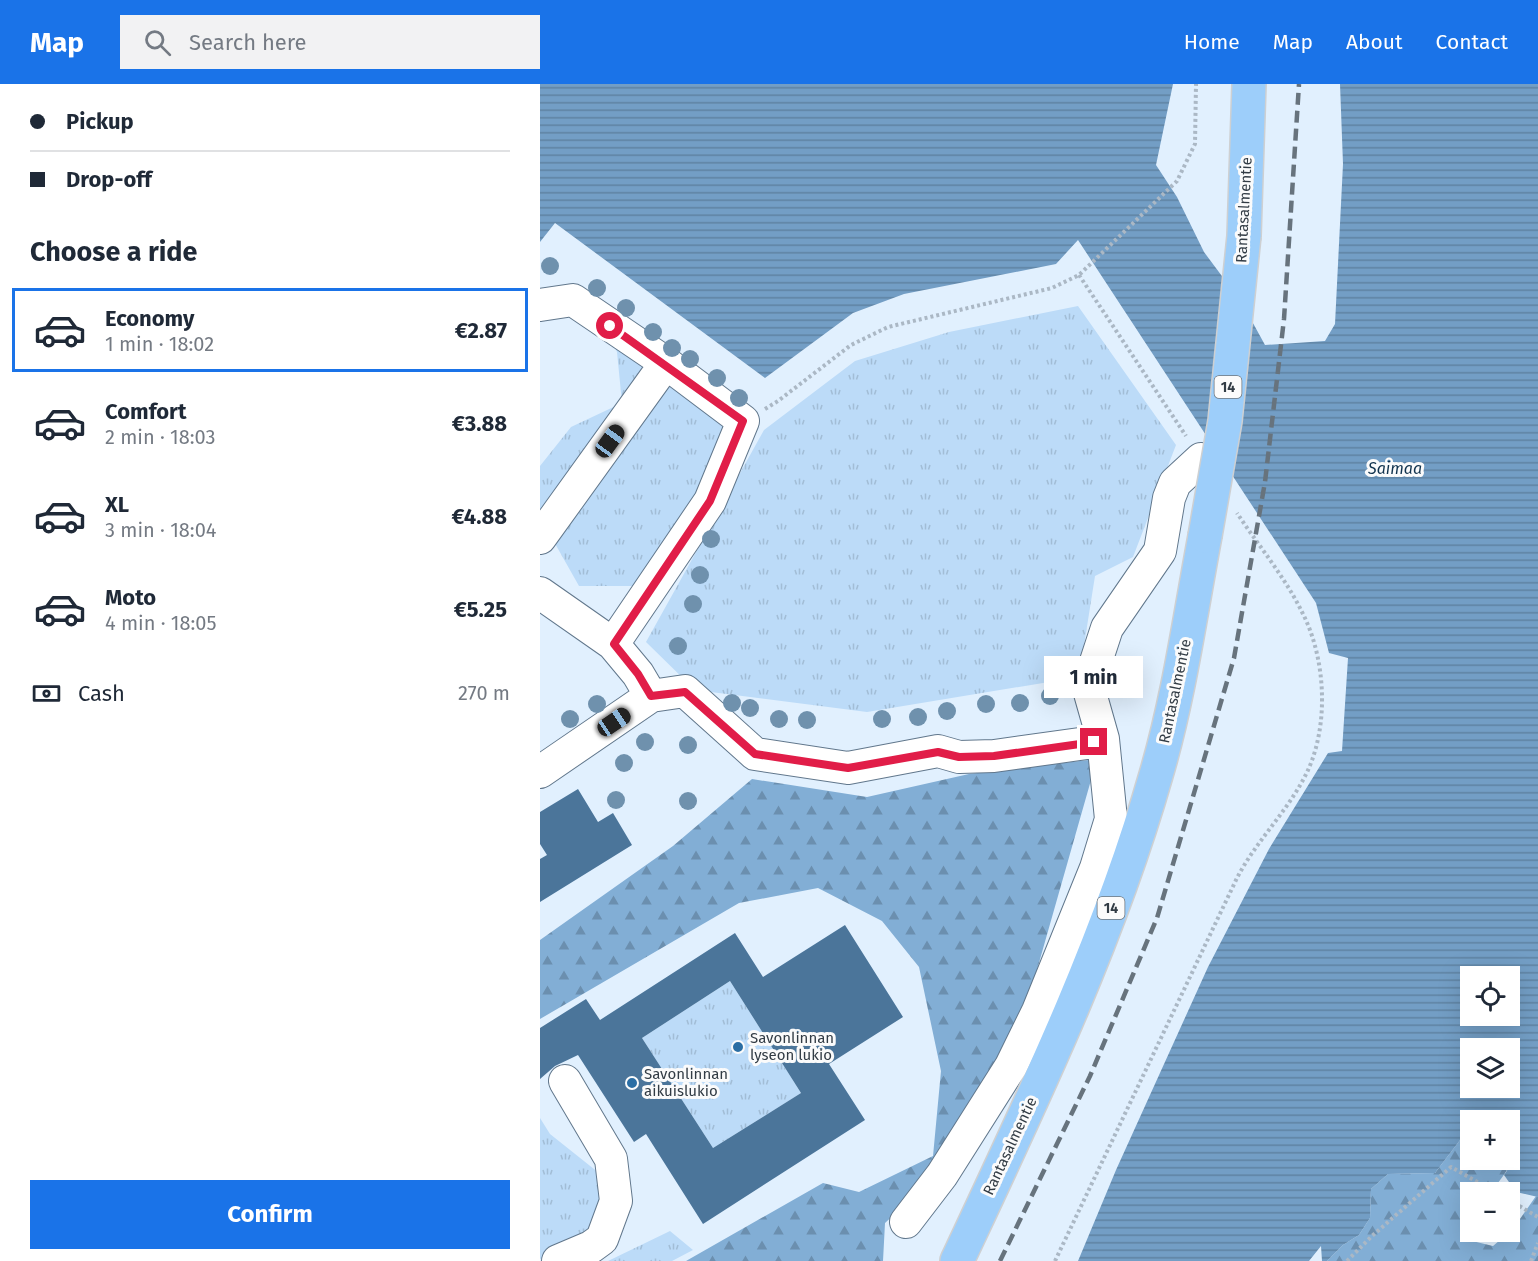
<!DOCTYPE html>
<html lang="en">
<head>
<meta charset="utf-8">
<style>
	:root { --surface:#fff; --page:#f2f2f3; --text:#1f2937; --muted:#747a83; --line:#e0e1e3; --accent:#1a73e8 }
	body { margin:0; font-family:"Fira Sans",sans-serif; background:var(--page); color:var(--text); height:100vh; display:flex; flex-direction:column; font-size:22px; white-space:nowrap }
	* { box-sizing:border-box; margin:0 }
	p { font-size:20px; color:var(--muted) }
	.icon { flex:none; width:33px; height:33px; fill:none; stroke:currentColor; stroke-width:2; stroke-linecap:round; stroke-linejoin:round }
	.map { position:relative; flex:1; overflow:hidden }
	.side { display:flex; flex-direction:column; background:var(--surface); width:540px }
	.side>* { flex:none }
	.hud { display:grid; align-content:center; height:132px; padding:0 30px; background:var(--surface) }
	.buttons { position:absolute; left:920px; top:882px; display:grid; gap:12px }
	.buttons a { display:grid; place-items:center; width:60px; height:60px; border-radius:0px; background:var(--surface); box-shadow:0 6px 24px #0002; font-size:30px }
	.end { position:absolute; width:27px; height:27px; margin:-14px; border:8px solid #e11d48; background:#fff; box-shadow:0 0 0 3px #fff }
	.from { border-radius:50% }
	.bubble { position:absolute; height:42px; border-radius:0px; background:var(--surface); box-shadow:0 6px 24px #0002; font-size:20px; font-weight:700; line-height:42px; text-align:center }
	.car { position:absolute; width:18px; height:36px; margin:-18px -9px; border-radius:8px; box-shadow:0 0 4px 2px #0007; background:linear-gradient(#222 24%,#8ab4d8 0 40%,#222 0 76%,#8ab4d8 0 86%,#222 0) }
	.hud b { display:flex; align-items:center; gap:21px; height:57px; font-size:22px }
	.hud b+b { border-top:2px solid var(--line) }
	.hud i { width:15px; height:15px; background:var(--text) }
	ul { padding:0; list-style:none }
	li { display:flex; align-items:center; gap:18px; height:84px; margin:0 12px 9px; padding:0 18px; border:3px solid transparent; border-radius:0px }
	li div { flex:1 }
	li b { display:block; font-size:22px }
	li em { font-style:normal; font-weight:700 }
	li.on { border-color:var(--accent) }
	li>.icon { width:54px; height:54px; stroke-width:1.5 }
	h2 { padding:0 30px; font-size:27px; line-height:72px }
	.pay { display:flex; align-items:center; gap:15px; height:66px; padding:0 30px; font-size:22px }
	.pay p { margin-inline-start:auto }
	.button { display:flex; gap:12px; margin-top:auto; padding:12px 30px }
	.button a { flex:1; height:69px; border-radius:0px; background:var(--accent); color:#fff; font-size:24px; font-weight:700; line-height:69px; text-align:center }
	header { display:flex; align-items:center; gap:36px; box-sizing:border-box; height:84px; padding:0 30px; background:var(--accent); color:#fff }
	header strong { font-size:28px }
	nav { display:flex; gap:33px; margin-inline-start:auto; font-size:21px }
	.search { width:420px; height:54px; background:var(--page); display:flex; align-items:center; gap:15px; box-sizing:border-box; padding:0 21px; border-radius:0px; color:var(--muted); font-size:22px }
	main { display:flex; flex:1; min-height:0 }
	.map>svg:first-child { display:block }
	.grass { fill:url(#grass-tufts) }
	.forest { fill:url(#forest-firs) }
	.water { fill:url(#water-rules); fill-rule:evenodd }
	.building { fill:#4b759a; fill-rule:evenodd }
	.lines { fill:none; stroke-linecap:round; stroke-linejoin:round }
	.minor-casing { stroke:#61778c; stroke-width:34 }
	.highway-casing { stroke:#ced0d2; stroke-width:36 }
	.path { stroke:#abb8c5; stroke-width:4; stroke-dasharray:3 3; stroke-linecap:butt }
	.minor { stroke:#fff; stroke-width:32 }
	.highway { stroke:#9dcefa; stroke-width:33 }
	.rail { stroke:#67737d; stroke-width:4.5; stroke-dasharray:12 6; stroke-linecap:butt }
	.highway-bridge-casing { stroke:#ced0d2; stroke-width:36; stroke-linecap:butt }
	.highway-bridge { stroke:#9dcefa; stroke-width:33 }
	.tree { fill:#6f91ad }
	.route { stroke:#e11d48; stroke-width:8 }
	.poi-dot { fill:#2b6ea4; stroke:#fbfbfb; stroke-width:2 }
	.labels { text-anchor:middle; stroke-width:6; stroke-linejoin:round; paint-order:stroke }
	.shield { fill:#fbfbfb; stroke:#6e757c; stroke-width:1.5 }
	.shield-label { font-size:14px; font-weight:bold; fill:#323c45 }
	.street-label { font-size:15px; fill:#323c45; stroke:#fbfbfb }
	.poi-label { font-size:15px; fill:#323c45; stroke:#fbfbfb; text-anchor:start }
	.water-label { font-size:16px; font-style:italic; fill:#11334e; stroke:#fbfbfb }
</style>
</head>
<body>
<header>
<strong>Map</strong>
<div class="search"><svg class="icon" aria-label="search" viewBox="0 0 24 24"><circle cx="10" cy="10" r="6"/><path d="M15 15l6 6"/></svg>Search here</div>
<nav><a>Home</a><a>Map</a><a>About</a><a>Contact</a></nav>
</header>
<main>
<section class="side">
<div class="hud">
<b><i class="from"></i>Pickup</b>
<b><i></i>Drop-off</b>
</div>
<h2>Choose a ride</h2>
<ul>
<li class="on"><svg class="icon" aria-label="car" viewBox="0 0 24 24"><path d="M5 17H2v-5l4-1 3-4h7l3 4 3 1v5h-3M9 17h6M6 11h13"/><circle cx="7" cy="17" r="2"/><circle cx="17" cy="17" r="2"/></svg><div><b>Economy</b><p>1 min · 18:02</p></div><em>€2.87</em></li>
<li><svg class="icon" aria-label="car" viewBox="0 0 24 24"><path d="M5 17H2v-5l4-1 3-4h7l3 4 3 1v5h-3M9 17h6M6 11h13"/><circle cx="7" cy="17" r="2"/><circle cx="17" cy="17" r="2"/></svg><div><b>Comfort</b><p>2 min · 18:03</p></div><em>€3.88</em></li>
<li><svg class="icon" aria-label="car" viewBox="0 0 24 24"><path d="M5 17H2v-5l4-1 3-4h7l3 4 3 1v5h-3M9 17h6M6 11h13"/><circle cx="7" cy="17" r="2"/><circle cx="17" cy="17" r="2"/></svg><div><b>XL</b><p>3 min · 18:04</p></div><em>€4.88</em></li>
<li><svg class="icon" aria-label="car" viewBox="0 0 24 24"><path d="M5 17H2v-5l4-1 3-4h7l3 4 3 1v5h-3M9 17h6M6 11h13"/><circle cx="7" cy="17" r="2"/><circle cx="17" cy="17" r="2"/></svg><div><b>Moto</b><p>4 min · 18:05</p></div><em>€5.25</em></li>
</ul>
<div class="pay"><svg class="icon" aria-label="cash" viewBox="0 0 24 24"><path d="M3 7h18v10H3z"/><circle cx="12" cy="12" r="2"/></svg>Cash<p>270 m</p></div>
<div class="button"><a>Confirm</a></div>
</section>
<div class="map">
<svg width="998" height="1177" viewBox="0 0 998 1177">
	<defs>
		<pattern id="grass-tufts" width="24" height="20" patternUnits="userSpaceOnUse" patternTransform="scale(1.5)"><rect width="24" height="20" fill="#bcdbf8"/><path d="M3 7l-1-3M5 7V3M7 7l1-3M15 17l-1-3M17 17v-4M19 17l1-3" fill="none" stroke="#a2bdd6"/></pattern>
		<pattern id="forest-firs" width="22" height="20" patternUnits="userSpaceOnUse" patternTransform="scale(1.5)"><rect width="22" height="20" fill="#82aed5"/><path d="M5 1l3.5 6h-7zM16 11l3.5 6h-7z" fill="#6b8faf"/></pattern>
		<pattern id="water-rules" width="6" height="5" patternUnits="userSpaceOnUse" patternTransform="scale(1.5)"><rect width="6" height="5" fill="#739ec5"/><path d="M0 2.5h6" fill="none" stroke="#5f82a2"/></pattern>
	</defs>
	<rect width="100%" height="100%" fill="#e1f0fe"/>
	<!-- grass -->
	<path class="grass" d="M53,216L185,306L184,359L150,432L102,502H39L0,433V382L31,343L82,319L77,268Z
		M538,222L636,361L593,473L555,492L539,593L327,628L155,606L106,558L224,346L315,277L409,248Z
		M190,897L261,1009L173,1064L102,954Z
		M0,1034L10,1050L64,1093L67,1115L53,1153L0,1175Z
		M130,1147L153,1166L132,1177H68Z"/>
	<!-- forest -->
	<path class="forest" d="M557,675L481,942L389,1098L345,1139L343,1177H146L283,1099L319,1108L393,1072L401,987L379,883L342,837L278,804L199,819L0,935V856L133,762L212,695L327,713L429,690Z
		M930,1043V1076H969V1044C985,1067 965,1090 951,1108H930V1134L924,1155L953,1162L973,1145L996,1112L998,1113V1177H787L803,1161L819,1151L830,1134L831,1105L848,1090L895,1089Z"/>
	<!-- water -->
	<path class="water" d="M0,0H633L616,81L637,113L664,168L702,219L725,261L785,257L795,240L803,80L800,0H998V1113L976,1108L964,1091C972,1081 975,1068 974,1055C974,1048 969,1044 969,1036H930V1043L895,1089L848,1090L831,1105L830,1134L819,1151L803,1161L787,1177H782L781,1162L769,1177H538L576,1086L668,883L729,765L788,669L802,667L808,574L789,569L776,519L538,156L516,180L364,210L313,229L225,294L15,139L0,158ZM930,892H969V932H930ZM930,964H969V1004H930Z"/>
	<!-- building -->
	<path class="building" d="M38,705L58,738L73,729L92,761L0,818V775L7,771L0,760V728Z
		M305,841L363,933L289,980L325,1036L163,1140L106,1050L94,1058L38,971L15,982L0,995V944L46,915L60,936L195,849L223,893ZM190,897L261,1009L173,1064L102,954Z"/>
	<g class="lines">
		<!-- minor casing -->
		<g class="minor-casing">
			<path id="minor" d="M0,221L33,216L126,279L203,337L170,417L73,560
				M0,454L126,279
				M0,509L73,560L98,590L111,612
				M0,688L111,612L145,607L215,670L308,684L398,667L419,673L454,672L554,658
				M366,1138L402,1091L471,982L498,927L556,784L571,735L563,655L548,602L567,544L620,467L629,414L635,399L661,375
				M18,1177L51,1163L62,1155L76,1117L71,1075L25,997"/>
		</g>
		<!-- highway casing -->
		<g class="highway-casing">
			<path id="highway" d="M704,152L709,0
				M417,1177C491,1019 568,859 616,691C639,613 650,532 665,452"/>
		</g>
		<!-- path -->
		<path class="path" d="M539,191L646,352
			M225,325L238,317L311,261L348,243L512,204L539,191L637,97L655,60L656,0
			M969,1116L998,1133
			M515,1177L697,794C715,759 744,731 763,696C790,648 787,576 762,528C745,493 718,461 697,429
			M807,1177L832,1152L911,1083L955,1108
			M991,1177L998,1159"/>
		<!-- minor -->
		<use href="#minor" class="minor"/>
		<!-- highway -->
		<use href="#highway" class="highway"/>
		<!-- rail -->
		<path class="rail" d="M460,1177L550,992L617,834L694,574L725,398L744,235L759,0"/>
		<!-- highway-bridge casing -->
		<g class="highway-bridge-casing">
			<path id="highway-bridge" d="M665,452L685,337L704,152"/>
		</g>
		<!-- highway-bridge -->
		<use href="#highway-bridge" class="highway-bridge"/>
	</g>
	<!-- trees -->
	<g class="tree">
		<circle cx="10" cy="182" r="9"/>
		<circle cx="57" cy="204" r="9"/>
		<circle cx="86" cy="224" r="9"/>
		<circle cx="113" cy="248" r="9"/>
		<circle cx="132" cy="264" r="9"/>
		<circle cx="150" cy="275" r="9"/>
		<circle cx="177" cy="294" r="9"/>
		<circle cx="199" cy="314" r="9"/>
		<circle cx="171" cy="455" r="9"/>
		<circle cx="160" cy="491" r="9"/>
		<circle cx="153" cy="520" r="9"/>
		<circle cx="138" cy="562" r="9"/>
		<circle cx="510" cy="612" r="9"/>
		<circle cx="192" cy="619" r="9"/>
		<circle cx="480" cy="619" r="9"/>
		<circle cx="57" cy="620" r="9"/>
		<circle cx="446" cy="620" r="9"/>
		<circle cx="210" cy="624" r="9"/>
		<circle cx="407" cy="627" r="9"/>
		<circle cx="378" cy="633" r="9"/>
		<circle cx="30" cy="635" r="9"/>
		<circle cx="239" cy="635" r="9"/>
		<circle cx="342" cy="635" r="9"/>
		<circle cx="267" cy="636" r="9"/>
		<circle cx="105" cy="658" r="9"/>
		<circle cx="148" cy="661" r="9"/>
		<circle cx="84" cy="679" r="9"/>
		<circle cx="76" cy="716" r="9"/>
		<circle cx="148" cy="717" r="9"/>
	</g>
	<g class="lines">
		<!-- route -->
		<path class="route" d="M70,242L203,337L170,417L74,560L98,590L111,612L145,608L215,670L308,684L398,668L419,673L454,672L554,658"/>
	</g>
	<!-- markers -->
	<g class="poi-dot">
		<circle cx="198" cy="963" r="6"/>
		<circle cx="92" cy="999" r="6"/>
	</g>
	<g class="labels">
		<!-- shield labels -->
		<g class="shield">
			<rect x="674.5" y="292" width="27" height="22" rx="4.5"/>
			<rect x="557.5" y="813" width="27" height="22" rx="4.5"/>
		</g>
		<g class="shield-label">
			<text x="688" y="308">14</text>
			<text x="571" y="829">14</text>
		</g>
		<!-- street labels -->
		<g class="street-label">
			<text transform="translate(704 126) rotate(-87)" y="5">Rantasalmentie</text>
			<text transform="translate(635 607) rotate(-78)" y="5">Rantasalmentie</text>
			<text transform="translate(470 1062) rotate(-65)" y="5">Rantasalmentie</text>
		</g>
		<!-- poi labels -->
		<g class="poi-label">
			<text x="210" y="959">Savonlinnan<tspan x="210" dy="17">lyseon lukio</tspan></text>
			<text x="104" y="995">Savonlinnan<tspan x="104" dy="17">aikuislukio</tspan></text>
		</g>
		<!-- water labels -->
		<g class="water-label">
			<text x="855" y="390">Saimaa</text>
		</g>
	</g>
</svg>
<div class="buttons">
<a><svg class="icon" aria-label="locate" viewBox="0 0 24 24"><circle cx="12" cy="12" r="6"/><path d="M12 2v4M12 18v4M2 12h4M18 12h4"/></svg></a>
<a><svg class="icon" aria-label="layers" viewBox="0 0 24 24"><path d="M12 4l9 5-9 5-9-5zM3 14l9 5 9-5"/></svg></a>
<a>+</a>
<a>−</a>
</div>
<i class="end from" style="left:70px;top:242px"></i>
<i class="end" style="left:554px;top:658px"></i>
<div class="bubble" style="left:504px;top:572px;width:99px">1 min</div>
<i class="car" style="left:70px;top:357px;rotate:36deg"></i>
<i class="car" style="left:74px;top:638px;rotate:56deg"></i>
</div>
</main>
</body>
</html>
